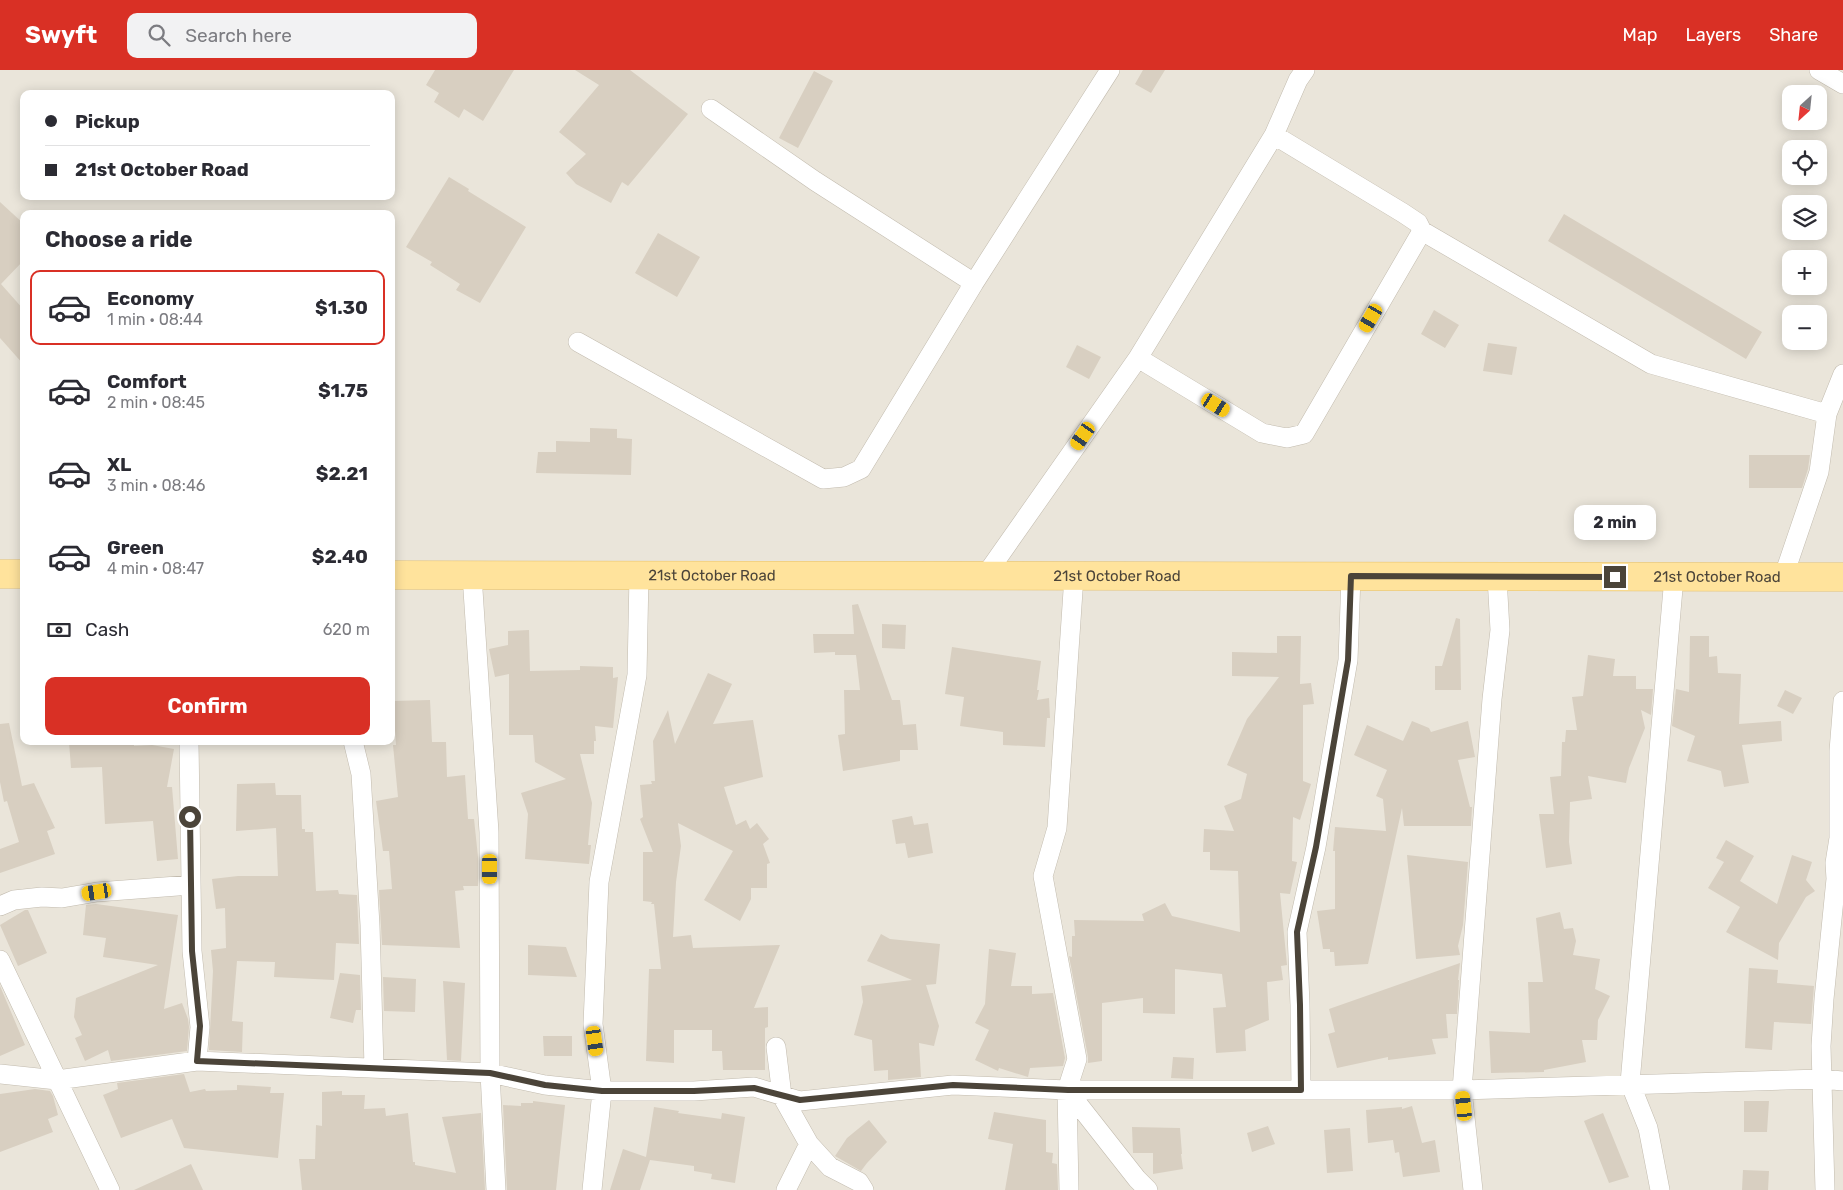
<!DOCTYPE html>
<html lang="en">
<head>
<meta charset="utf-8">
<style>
	:root { --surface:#fff; --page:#f2f2f3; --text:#2b2b33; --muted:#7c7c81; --line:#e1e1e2; --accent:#d93025 }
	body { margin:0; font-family:Rubik,sans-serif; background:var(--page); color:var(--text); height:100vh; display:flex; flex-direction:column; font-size:19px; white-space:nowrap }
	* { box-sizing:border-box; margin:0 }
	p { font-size:16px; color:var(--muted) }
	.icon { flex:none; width:28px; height:28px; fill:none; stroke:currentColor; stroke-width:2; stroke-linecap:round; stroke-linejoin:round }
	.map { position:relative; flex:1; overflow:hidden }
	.panel { position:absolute; left:20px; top:140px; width:375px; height:535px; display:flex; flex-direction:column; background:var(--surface); border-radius:10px; box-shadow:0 2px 12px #0003 }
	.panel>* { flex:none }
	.top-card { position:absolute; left:20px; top:20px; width:375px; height:110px; border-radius:10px; box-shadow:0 2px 12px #0003; display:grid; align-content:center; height:110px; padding:0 25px; background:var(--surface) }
	.needle { width:32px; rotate:207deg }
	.buttons { position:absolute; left:1782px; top:15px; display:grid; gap:10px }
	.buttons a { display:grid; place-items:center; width:45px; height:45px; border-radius:10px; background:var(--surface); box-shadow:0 2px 12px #0003; font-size:25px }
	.end { position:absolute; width:22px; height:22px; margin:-11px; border:6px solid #4b4439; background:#fff; box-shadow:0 0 0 2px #fff }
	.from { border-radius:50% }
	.bubble { position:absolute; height:35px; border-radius:10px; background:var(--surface); box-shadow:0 2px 12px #0003; font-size:16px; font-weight:700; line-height:35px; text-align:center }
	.car { position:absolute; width:15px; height:30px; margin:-15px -8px; border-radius:6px; box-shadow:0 0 4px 1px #0007; background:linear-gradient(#f5c518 24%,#345 0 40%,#f5c518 0 76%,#345 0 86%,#f5c518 0) }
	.top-card b { display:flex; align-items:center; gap:18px; height:48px; font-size:19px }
	.top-card b+b { border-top:1px solid var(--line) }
	.top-card i { width:12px; height:12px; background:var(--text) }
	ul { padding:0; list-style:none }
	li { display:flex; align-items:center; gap:15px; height:75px; margin:0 10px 8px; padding:0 15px; border:2px solid transparent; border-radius:10px }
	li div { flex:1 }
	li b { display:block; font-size:19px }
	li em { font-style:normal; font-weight:700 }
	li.on { border-color:var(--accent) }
	li>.icon { width:45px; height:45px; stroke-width:1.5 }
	h2 { padding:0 25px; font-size:22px; line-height:60px }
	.pay { display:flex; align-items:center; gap:12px; height:55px; padding:0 25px; font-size:19px }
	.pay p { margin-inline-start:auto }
	.action { display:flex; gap:10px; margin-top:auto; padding:10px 25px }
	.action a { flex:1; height:58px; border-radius:10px; background:var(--accent); color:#fff; font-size:20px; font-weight:700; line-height:58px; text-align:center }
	header { display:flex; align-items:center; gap:30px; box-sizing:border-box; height:70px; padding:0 25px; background:var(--accent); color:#fff }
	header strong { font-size:24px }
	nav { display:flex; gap:28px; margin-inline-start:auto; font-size:18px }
	.search { width:350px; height:45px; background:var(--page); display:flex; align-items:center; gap:12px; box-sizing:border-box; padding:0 18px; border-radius:10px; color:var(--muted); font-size:19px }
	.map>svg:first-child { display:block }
	.residential { fill:#eae5da; fill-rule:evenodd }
	.building { fill:#d8cfc1 }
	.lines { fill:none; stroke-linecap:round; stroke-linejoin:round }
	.street-casing { stroke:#c2bbae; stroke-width:20 }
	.primary-casing { stroke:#e6c16a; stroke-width:29 }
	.street { stroke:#fff; stroke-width:19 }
	.primary { stroke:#ffe39c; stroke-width:28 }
	.route { stroke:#4b4439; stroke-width:6 }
	.labels { text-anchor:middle; stroke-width:5; stroke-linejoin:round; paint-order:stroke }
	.street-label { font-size:15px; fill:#4b4439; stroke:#fff }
</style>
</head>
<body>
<header>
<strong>Swyft</strong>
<div class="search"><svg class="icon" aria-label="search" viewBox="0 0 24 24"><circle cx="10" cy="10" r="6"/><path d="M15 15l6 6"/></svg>Search here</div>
<nav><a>Map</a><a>Layers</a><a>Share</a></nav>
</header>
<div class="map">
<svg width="1843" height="1120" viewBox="0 0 1843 1120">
	<rect width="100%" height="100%" fill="#f6f3ec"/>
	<!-- residential -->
	<path class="residential" d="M0,0H1843V1120H0ZM24,24H391V126H24ZM1791,24H1819V51H1791ZM1791,79H1819V106H1791ZM1791,134H1819V161H1791ZM24,144H391V671H24ZM1791,189H1819V216H1791ZM1791,244H1819V271H1791Z"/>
	<!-- building -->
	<path class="building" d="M435,0H514L483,51L464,39L459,48L434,32L439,23L426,15Z
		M575,0H630L688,44L628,116L622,112L611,133L576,114L566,103L586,84L559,62L599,15Z
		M1143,0H1165L1151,23L1135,14Z
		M814,1L833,11L798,78L779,68Z
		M449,107L469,119L468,121L526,157L480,233L456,220L460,214L430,195L432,192L406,177Z
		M0,132L24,154V190L1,214L24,240V295L0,268Z
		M1564,144L1762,262L1746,289L1548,171Z
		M658,163L700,187L677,227L635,203Z
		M1434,240L1459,255L1445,278L1421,264Z
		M1488,273L1517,277L1512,305L1483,301Z
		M1077,275L1101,287L1089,309L1066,297Z
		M590,358L617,359V368L632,369L631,405L536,403L538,382H556V371L590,372Z
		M1749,385H1810L1808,399L1802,418H1749Z
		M858,534L892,630H900L903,655L916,654L918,680H900V691L843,701L838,665L845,664L844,620H860L856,585H835V582L814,583L813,564H854L852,535Z
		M1456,548L1460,549L1461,620H1435V596H1442Z
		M882,554L906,555L905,579L882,578Z
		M529,560L530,601L580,600V596L613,597V608L618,607L613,658L595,656L596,671H594V684H580L592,733L588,775H591L589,794L525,789L528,744L521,723L566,709L535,692L533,665H509V604L495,607L489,579L508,575V561Z
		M1277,566H1301L1300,614L1311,613L1314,634L1303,635V711L1311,714L1300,750L1293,747L1292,791L1297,792L1290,824L1280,823L1287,895L1281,896L1283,910L1267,912L1269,950L1245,960L1246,981L1216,983L1213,938L1226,937L1222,904L1175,899V944L1143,943V928L1102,933V991L1088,993V987L1069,886L1072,887V866H1075L1074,850L1144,851L1142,844L1165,833L1172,846L1240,862L1238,801L1210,800V782H1203L1204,759L1234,761L1224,736L1241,729L1247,704L1227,695L1247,649L1279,607L1232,606V582L1277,583Z
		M1690,566H1709V587L1717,586L1718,603L1741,604L1739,654L1781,651L1782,671L1742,675L1749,713L1724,717L1721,701L1687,691L1695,666L1672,656L1676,619L1689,622Z
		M952,577L1041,591L1037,620H1039L1037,630L1049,628L1050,648H1047L1045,677L1003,675V662L960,656L964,627L945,624Z
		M1588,585L1615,589L1613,606H1636V619H1653L1651,645L1641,640L1645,658L1629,698L1626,713L1588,706L1592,729L1570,732L1569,772L1572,794L1546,798L1539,744H1554L1550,707L1561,706L1562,672H1565L1566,660H1577L1572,627L1583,626Z
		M708,603L732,614L713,654L753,650L763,707L724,717L736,755L746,750L750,759L757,753L769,769L763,774L770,793L767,794V818H751V829L740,851L704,830L733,781L678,753L681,776L676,812L673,867L691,865L693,878L780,875L754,938L768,937V957L765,958V1000H723L722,981H712V960H674V993L646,991L649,899H661L654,834H651L652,832L643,831V782H653L640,749L643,747L640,715L652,714L651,711H655L653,671L668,640L675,674Z
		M1785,620L1802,628L1793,644L1777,636Z
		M430,630L432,672H446L447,707L465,705L468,749H474L478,787V816H463L464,820L455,821L460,878L382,875L379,820L392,819L389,781H383L376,731L398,727L393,675H396L393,631Z
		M1412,651L1429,658L1431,662L1468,651L1475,687L1458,690L1470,737H1472L1471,756H1404L1402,738L1368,894L1335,896L1334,882H1330V879H1323L1317,841L1335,839V781H1333L1335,757L1386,761L1383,729L1376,726L1387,700L1354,685L1367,655L1403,671Z
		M9,653L22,716L34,713L55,758L47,761L55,784L0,803V779L19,772L7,731L4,732L0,712V654Z
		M98,671V674L126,672V674H134V676L152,675L174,679L167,717H172L178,789L157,791L153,751L105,754L102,697L71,698L69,672Z
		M275,713L276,725H301L302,759H305V762H313L316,821L338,820L339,824L357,825L359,874L336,873L334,910L274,907L275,892L237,891L232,951L243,952L242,982L209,980L213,901L211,880L226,878L225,838L216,839L212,809L238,806H278L276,758L236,761L237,714Z
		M912,746L914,755L928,753L933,783L908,788L905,773L896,774L892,750Z
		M1726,770L1754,786L1740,811L1777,834L1792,785L1812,792L1806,810L1815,821L1806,827L1779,873L1778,890L1726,862L1740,837L1708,818L1724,792L1716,788Z
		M1407,785L1468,792L1463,855L1458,876L1460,885L1416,889Z
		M96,834L178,845L164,939L182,933L188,949L189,957L187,981L111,991L108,980L85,991L75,968L82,965L74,947L76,928L158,895L103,887L106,868L83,865L86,835Z
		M25,840H28L47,883L18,896L0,855Z
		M1560,842L1564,859L1573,858L1576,871L1573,885L1600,889L1595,919L1610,926L1598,950L1597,970H1582L1586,992L1544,1000V1002L1491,1003L1489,961L1530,963L1528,912H1543L1536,848Z
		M881,864L890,869L940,874L936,914L926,915L939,956L934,976L919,973L921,1007L888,1010V1000L874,1001L872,970L854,965L863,932L861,916L912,910L867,891Z
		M528,875L566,877L577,907L528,905Z
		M989,879L1016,883L1011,916H1032V924L1053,923L1065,988L1063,996L1030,998L1028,1007L999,998L998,1001L975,990L989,960L975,953L985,934Z
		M1460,893L1458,910H1459L1457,944H1446L1448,968L1432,969L1436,984L1388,990V987L1337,998L1328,964L1335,962L1329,939Z
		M1749,898L1778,900L1777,913L1814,916L1811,954L1774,952L1772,980L1745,978Z
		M340,903L360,905L361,940H356L353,953L330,948Z
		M383,907L416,909L415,942L384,941Z
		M443,911L465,913L461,991L447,990Z
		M0,916L25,975L0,986Z
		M543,966H572V986H544Z
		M1173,987L1194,988L1193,1009L1171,1008Z
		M184,1004L190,1022L205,1019L206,1021L237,1020V1015L271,1017L270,1023H284L278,1088L184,1078L172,1049L121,1068L103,1025L118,1019L117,1013Z
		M35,1019L50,1021L53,1026L58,1045L48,1049L53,1062L0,1082V1024Z
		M342,1021V1025H365L364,1039L385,1038L386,1046L408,1043L413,1092H415V1095L456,1103L442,1047L481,1043L485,1120H302L299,1089H315L316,1055L322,1056V1022Z
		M533,1031L565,1035L556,1120H507L503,1035L521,1036V1033H533Z
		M1744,1031H1769L1767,1062H1744Z
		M1412,1036L1422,1073L1435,1070L1440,1102L1403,1107L1399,1082L1395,1083L1393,1070L1368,1073L1366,1040L1402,1037V1039Z
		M654,1037L679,1041L678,1043L721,1049L722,1043L745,1047L735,1113L711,1109L712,1104L694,1101V1096L650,1090L640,1120H610L623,1079L646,1087Z
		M994,1042L1046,1050V1082L1053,1083L1052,1093L1057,1094L1058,1120H1005L1013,1074L988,1069Z
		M1603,1043L1629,1107L1609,1113L1584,1051Z
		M869,1050L887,1072L867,1093L861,1101L835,1086L847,1068Z
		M1268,1056L1275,1074L1252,1082L1247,1063Z
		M1132,1057L1180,1058L1182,1084H1181L1183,1099L1153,1104V1083H1133Z
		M1350,1058L1353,1101L1327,1103L1324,1060Z
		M191,1094L203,1120H134Z
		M1743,1100L1769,1101L1768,1120H1742Z"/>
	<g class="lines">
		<!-- street casing -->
		<g class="street-casing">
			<path id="street" d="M1819,0L1843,14
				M711,39L815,111L974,213
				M1422,161L1651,294L1827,344
				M578,272L823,409L844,407L861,399L974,213L1110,0
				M1138,288L1262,363L1287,368L1304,364L1422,161L1418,153L1403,143L1274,65
				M472,505L489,762L490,1003L496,1120
				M985,506L1138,288L1274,65L1298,10L1305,0
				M1783,508L1819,402L1827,344L1843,304
				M353,671L361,704L370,855L374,997
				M0,836L14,830L42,827L62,828L97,822L191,815
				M0,890L110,1120
				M776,977L782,1026L809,1074L830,1097L859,1112L864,1120
				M197,991L490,1003L545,1015L602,1021H694L754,1017L800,1031L953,1015L1067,1020H1462L1822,1009L1843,1011
				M0,1004L57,1010L197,991L200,957L192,881L189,671
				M1067,1020L1137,1109L1148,1120
				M1301,1020L1300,935L1297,862L1316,777L1348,590L1351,506
				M592,1120L602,1021L593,954L599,812L637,605L639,505
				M786,1120L809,1074
				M1069,1120L1067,1020L1077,989L1043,806L1057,758L1074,506
				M1473,1120L1462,1020L1492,629L1500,560L1497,507
				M1660,1120L1648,1058L1630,1013L1674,507
				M1825,1120L1821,976L1824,929L1836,809L1835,793L1839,768V681L1843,631"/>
		</g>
		<!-- primary casing -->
		<g class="primary-casing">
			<g id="primary">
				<path d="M0,504H24"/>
				<path id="s1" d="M391,505L1843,507"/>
			</g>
		</g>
		<!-- street -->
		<use href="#street" class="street"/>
		<!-- primary -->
		<use href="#primary" class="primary"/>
	</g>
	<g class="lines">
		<!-- route -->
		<path class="route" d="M190,747L192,881L200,956L197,991L490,1003L545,1015L602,1021H694L754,1018L800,1030L953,1015L1068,1020H1301L1300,935L1297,862L1316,777L1348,590L1351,506L1615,507"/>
	</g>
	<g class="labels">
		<!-- street labels -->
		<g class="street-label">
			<text dy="5" stroke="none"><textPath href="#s1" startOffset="321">21st October Road</textPath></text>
			<text dy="5" stroke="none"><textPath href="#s1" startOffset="726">21st October Road</textPath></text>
			<text dy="5" stroke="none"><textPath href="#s1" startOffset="1326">21st October Road</textPath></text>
		</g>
	</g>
</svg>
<div class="buttons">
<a><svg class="needle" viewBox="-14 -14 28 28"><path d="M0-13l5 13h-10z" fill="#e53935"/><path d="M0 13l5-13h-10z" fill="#7c7c81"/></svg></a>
<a><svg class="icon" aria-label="locate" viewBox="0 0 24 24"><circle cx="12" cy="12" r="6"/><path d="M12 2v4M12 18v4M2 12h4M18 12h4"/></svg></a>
<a><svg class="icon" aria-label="layers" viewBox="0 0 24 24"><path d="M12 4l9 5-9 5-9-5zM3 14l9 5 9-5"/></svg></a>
<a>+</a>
<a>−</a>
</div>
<i class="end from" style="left:190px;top:747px"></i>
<i class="end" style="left:1615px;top:507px"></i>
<div class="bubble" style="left:1574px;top:435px;width:82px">2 min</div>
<i class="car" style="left:1371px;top:248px;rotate:210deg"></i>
<i class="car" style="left:1216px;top:335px;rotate:121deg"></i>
<i class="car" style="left:1083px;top:366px;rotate:215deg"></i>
<i class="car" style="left:490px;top:799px;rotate:180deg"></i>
<i class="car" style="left:97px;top:822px;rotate:261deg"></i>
<i class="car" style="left:595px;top:971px;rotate:172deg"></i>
<i class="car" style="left:1464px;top:1036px;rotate:354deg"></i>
<div class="top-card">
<b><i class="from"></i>Pickup</b>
<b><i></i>21st October Road</b>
</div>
<section class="panel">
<h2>Choose a ride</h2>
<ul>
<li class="on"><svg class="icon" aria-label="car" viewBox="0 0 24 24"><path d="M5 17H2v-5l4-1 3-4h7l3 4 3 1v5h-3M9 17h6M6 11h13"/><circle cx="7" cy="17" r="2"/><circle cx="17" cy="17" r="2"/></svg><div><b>Economy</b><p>1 min · 08:44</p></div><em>$1.30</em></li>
<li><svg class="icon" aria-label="car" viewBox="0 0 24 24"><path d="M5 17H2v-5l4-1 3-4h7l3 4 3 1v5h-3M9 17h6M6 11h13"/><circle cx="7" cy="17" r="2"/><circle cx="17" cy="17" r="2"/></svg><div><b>Comfort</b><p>2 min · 08:45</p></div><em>$1.75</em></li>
<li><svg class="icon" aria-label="car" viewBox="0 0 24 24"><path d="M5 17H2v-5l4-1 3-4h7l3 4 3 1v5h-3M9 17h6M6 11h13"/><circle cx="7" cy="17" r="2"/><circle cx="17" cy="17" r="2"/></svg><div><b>XL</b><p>3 min · 08:46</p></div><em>$2.21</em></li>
<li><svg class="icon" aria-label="car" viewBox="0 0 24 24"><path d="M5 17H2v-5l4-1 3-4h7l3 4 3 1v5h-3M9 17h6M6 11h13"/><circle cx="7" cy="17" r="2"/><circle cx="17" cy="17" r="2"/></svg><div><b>Green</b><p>4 min · 08:47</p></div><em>$2.40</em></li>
</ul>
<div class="pay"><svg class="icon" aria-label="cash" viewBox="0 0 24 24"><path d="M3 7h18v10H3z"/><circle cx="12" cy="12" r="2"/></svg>Cash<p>620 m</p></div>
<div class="action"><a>Confirm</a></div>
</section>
</div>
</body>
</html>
